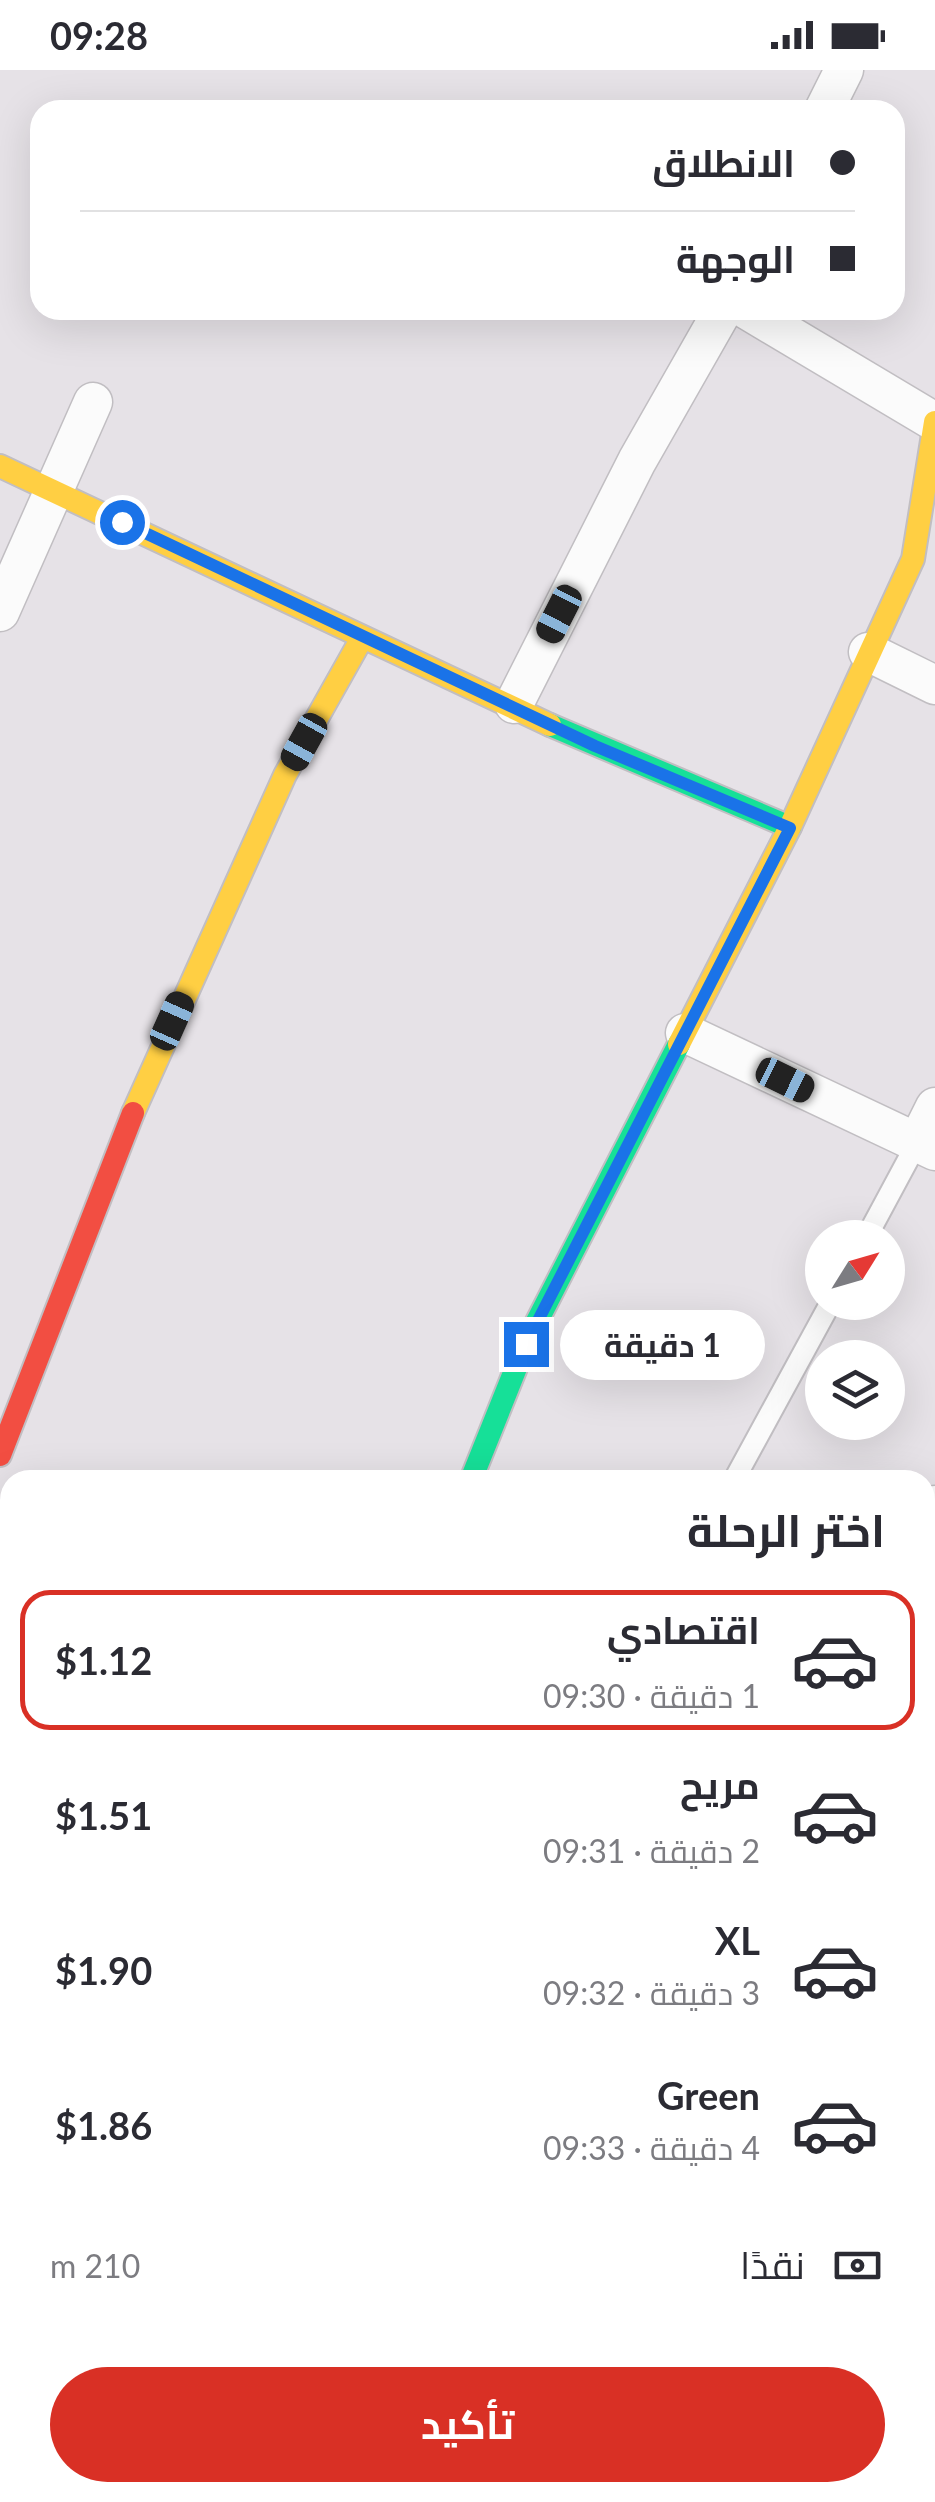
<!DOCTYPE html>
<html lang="ar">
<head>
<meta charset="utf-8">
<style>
	:root { --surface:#fff; --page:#f2f2f3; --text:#2b2b33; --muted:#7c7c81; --line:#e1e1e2; --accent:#d93025 }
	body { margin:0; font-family:Lato,Cairo,sans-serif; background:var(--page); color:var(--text); direction:rtl; height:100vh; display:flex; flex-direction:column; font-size:38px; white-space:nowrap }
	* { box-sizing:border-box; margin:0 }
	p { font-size:32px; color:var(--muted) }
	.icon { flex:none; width:55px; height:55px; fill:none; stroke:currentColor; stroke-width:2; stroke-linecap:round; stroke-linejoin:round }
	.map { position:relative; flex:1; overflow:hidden; direction:ltr }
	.side { position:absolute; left:0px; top:1400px; width:935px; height:1032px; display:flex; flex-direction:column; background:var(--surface); border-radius:30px 30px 0 0; box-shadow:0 10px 40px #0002; direction:rtl }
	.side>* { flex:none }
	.hud { position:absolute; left:30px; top:30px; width:875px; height:220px; border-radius:30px; box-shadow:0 10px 40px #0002; direction:rtl; display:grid; align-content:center; height:220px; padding:0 50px; background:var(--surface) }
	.needle { width:65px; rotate:53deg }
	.controls { position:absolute; left:805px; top:1150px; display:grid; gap:20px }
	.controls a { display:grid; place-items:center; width:100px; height:100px; border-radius:50%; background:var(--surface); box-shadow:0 10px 40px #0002; font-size:50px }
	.end { position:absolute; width:45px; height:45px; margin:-22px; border:12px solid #1a73e8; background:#fff; box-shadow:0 0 0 5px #fff }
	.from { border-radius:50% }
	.bubble { position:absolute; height:70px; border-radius:35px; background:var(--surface); box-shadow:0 10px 40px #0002; font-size:32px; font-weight:700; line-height:70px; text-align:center; direction:rtl }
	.car { position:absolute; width:30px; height:60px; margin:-30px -15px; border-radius:12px; box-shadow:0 0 8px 2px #0007; background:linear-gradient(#222 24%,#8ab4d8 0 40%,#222 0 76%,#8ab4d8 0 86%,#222 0) }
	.hud b { display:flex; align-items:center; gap:35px; height:95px; font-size:38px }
	.hud b+b { border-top:2px solid var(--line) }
	.hud i { width:25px; height:25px; background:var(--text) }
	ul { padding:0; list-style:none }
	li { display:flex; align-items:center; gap:30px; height:140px; margin:0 20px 15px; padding:0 30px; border:5px solid transparent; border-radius:30px }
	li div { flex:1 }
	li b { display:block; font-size:38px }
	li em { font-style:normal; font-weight:700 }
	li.selected { border-color:var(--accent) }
	li>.icon { width:90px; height:90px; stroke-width:1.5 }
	h2 { padding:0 50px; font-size:45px; line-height:120px }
	.pay { display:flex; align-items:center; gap:25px; height:110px; padding:0 50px; font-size:38px }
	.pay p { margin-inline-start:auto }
	.action { display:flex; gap:20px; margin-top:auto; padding:20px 50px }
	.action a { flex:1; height:115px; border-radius:60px; background:var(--accent); color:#fff; font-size:40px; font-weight:700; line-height:115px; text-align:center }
	.status { display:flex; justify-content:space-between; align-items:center; height:70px; padding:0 50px; background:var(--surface); direction:ltr }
	.status svg { height:28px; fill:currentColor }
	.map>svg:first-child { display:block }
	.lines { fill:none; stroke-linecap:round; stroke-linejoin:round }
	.lane-casing { stroke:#c1bec2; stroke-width:24 }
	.street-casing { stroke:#c1bec2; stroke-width:41 }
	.fast-casing { stroke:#c1bec2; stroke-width:26 }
	.slow-casing { stroke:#c1bec2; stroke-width:26 }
	.jam-casing { stroke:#c1bec2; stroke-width:26 }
	.path { stroke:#cccccd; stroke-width:6; stroke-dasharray:8 8; stroke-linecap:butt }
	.lane { stroke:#fbfbfb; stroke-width:20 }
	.street { stroke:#fbfbfb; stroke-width:38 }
	.fast { stroke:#16e098; stroke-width:22 }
	.slow { stroke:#ffcf43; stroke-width:22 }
	.jam { stroke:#f24e42; stroke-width:22 }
	.route { stroke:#1a73e8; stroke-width:12 }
</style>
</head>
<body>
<div class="status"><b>09:28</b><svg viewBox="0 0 49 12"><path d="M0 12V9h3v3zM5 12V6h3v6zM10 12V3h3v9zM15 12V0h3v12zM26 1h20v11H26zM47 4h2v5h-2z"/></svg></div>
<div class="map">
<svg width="935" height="2432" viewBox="0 0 935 2432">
	<rect width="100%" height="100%" fill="#e6e2e7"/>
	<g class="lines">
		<!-- lane casing -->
		<g class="lane-casing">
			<path id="lane" d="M866,1168L917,1073
				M734,1410L831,1232"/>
		</g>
		<!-- street casing -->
		<g class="street-casing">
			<path id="street" d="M824,40L844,0
				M747,240L935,352
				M0,542L93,332
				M868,582L935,615
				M514,634L637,391L723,240
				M685,963L935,1081
				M917,1073L935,1037
				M0,1449L10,1453
				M925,1456L935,1435
				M925,1542L935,1546
				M1,1750L10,1779
				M925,1771L935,1775
				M925,2108L935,2111
				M925,2248L935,2223
				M502,2422L512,2432
				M209,2428L220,2432
				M545,2432L549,2422
				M853,2432L856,2422"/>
		</g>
		<!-- fast casing -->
		<g class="fast-casing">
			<path id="fast" d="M550,655L790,757
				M471,1410L526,1273L679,974"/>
		</g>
		<!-- slow casing -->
		<g class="slow-casing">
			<path id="slow" d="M0,396L550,655
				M679,974L790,757L913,489L935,352
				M133,1043L285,705L362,568"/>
		</g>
		<!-- jam casing -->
		<g class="jam-casing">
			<path id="jam" d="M0,1385L133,1043"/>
		</g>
		<!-- path -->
		<path class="path" d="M0,1907L10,1904
			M0,2086L10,2084
			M0,2250L10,2247
			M925,2327L935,2300
			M0,2425L10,2422"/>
		<!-- lane -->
		<use href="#lane" class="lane"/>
		<!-- street -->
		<use href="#street" class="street"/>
		<!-- fast -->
		<use href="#fast" class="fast"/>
		<!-- slow -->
		<use href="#slow" class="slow"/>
		<!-- jam -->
		<use href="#jam" class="jam"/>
	</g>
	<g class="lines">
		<!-- route -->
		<path class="route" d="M122,452L595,676L790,758L526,1274"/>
	</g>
</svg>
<div class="controls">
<a><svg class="needle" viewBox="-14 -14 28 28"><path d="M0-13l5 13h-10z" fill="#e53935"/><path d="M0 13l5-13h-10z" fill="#7c7c81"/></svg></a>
<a><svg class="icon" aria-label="layers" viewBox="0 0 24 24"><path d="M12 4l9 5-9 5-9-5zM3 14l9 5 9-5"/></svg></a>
</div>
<i class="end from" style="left:122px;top:452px"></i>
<i class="end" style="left:526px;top:1274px"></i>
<div class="bubble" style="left:560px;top:1240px;width:205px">1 دقيقة</div>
<i class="car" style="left:559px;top:544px;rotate:207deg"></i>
<i class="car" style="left:304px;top:672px;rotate:209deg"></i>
<i class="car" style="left:172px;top:951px;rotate:24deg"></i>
<i class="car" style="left:785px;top:1010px;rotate:116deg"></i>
<div class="hud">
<b><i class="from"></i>الانطلاق</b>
<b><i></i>الوجهة</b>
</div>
<section class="side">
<h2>اختر الرحلة</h2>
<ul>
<li class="selected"><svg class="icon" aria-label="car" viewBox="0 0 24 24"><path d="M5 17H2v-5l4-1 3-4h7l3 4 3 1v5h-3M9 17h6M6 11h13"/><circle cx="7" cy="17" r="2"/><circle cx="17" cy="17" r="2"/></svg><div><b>اقتصادي</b><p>1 دقيقة · 09:30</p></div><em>$1.12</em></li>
<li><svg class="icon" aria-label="car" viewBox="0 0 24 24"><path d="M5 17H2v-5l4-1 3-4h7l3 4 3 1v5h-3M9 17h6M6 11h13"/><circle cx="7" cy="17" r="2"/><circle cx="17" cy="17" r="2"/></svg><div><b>مريح</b><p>2 دقيقة · 09:31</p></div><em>$1.51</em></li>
<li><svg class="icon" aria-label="car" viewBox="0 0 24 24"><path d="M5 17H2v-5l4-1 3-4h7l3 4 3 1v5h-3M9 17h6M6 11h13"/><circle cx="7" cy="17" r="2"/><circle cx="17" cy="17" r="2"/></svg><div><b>XL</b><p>3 دقيقة · 09:32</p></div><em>$1.90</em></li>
<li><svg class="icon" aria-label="car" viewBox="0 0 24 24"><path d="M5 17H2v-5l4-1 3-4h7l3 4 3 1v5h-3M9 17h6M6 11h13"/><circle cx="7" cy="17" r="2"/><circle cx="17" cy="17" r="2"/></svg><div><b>Green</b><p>4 دقيقة · 09:33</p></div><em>$1.86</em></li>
</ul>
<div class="pay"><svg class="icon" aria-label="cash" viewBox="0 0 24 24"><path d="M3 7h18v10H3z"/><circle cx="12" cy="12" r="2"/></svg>نقدًا<p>210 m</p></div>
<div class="action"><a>تأكيد</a></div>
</section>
</div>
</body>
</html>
